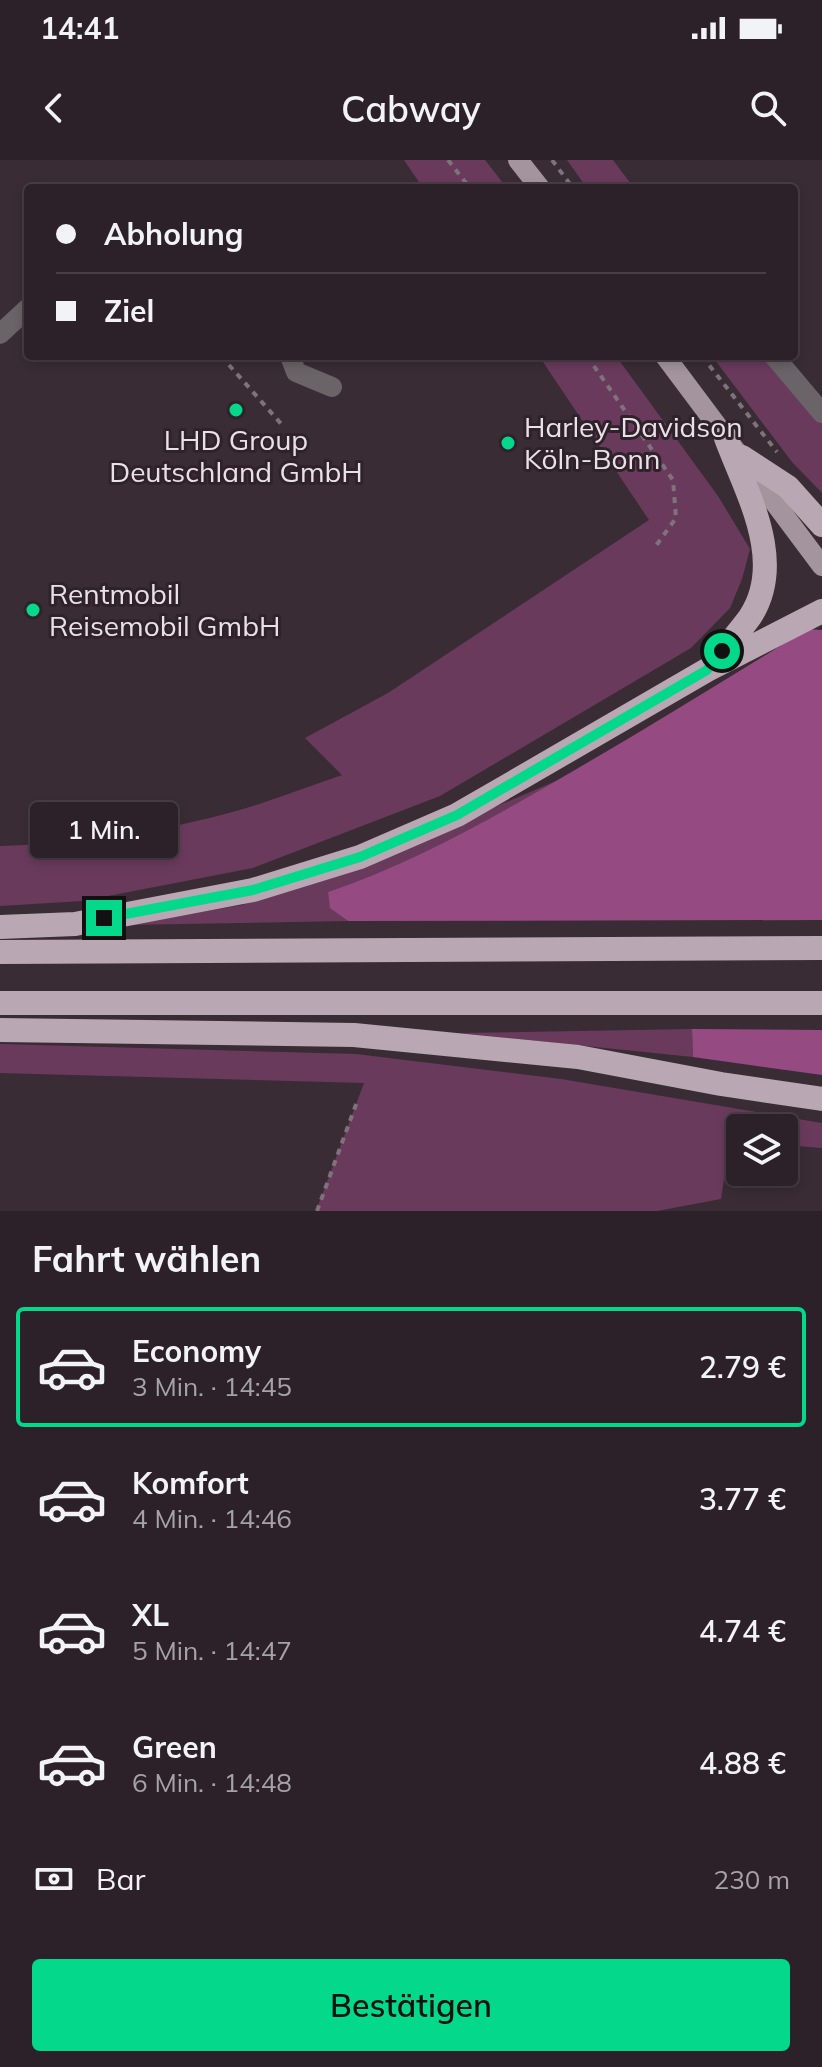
<!DOCTYPE html>
<html lang="de">
<head>
<meta charset="utf-8">
<style>
	:root { --surface:#2c2128; --page:#382e34; --text:#f1f3f6; --muted:#a6a3a8; --line:#483e45; --accent:#04d98b }
	body { margin:0; font-family:Mulish,sans-serif; background:var(--page); color:var(--text); height:100vh; display:flex; flex-direction:column; font-size:30px; white-space:nowrap }
	* { box-sizing:border-box; margin:0 }
	p { font-size:26px; color:var(--muted) }
	.icon { flex:none; width:44px; height:44px; fill:none; stroke:currentColor; stroke-width:2; stroke-linecap:round; stroke-linejoin:round }
	.map { position:relative; height:1051px; overflow:hidden }
	.drawer { display:flex; flex-direction:column; background:var(--surface); flex:1 }
	.drawer>* { flex:none }
	.top-card { position:absolute; left:24px; top:24px; width:774px; height:176px; border-radius:8px; box-shadow:0 4px 12px #0003,0 0 0 2px var(--line); display:grid; align-content:center; height:176px; padding:0 32px; background:var(--surface) }
	.tools { position:absolute; left:726px; top:954px; display:grid; gap:16px }
	.tools a { display:grid; place-items:center; width:72px; height:72px; border-radius:8px; background:var(--surface); box-shadow:0 4px 12px #0003,0 0 0 2px var(--line); font-size:40px }
	.end { position:absolute; width:36px; height:36px; margin:-18px; border:10px solid #04d98b; background:#111; box-shadow:0 0 0 4px #111 }
	.from { border-radius:50% }
	.bubble { position:absolute; height:56px; border-radius:8px; background:var(--surface); box-shadow:0 4px 12px #0003,0 0 0 2px var(--line); font-size:26px; font-weight:600; line-height:56px; text-align:center }
	.top-card b { display:flex; align-items:center; gap:28px; height:76px; font-size:30px }
	.top-card b+b { border-top:2px solid var(--line) }
	.top-card i { width:20px; height:20px; background:var(--text) }
	ul { padding:0; list-style:none }
	li { display:flex; align-items:center; gap:24px; height:120px; margin:0 16px 12px; padding:0 16px; border:4px solid transparent; border-radius:8px }
	li div { flex:1 }
	li b { display:block; font-size:30px }
	li em { font-style:normal; font-weight:600 }
	li.selected { border-color:var(--accent) }
	li>.icon { width:72px; height:72px; stroke-width:1.5 }
	h2 { padding:0 32px; font-size:36px; line-height:96px }
	.pay { display:flex; align-items:center; gap:20px; height:88px; padding:0 32px; font-size:30px }
	.pay p { margin-inline-start:auto }
	.action { display:flex; gap:16px; margin-top:auto; padding:16px 32px }
	.action a { flex:1; height:92px; border-radius:8px; background:var(--accent); color:#111; font-size:32px; font-weight:600; line-height:92px; text-align:center }
	.status { display:flex; justify-content:space-between; align-items:center; height:56px; padding:0 40px; background:var(--surface); direction:ltr }
	.status svg { height:22px; fill:currentColor }
	header { display:flex; justify-content:space-between; align-items:center; height:104px; padding:0 32px; background:var(--surface); font-size:36px; font-weight:600 }
	.map>svg:first-child { display:block }
	.green { fill:#6a3a5c }
	.forest { fill:#964a82 }
	.lines { fill:none; stroke-linecap:round; stroke-linejoin:round }
	.path { stroke:#7f737b; stroke-width:4; stroke-dasharray:6 6; stroke-linecap:butt }
	.minor { stroke:#6a6368; stroke-width:20 }
	.major { stroke:#a3949e; stroke-width:20 }
	.highway { stroke:#b9a8b3; stroke-width:24 }
	.route { stroke:#04d98b; stroke-width:10 }
	.poi-dot { fill:#04d98b; stroke:#30222b; stroke-width:3 }
	.labels { text-anchor:middle; stroke-width:6; stroke-linejoin:round; paint-order:stroke }
	.poi-label { font-size:28px; fill:#eae1e7; stroke:#30222b; text-anchor:start }
</style>
</head>
<body>
<div class="status"><b>14:41</b><svg viewBox="0 0 49 12"><path d="M0 12V9h3v3zM5 12V6h3v6zM10 12V3h3v9zM15 12V0h3v12zM26 1h20v11H26zM47 4h2v5h-2z"/></svg></div>
<header><svg class="icon" aria-label="back" viewBox="0 0 24 24"><path d="M15 5l-7 7 7 7"/></svg>Cabway<svg class="icon" aria-label="search" viewBox="0 0 24 24"><circle cx="10" cy="10" r="6"/><path d="M15 15l6 6"/></svg></header>
<div class="map">
<svg width="822" height="1051" viewBox="0 0 822 1051">
	<rect width="100%" height="100%" fill="#3a2c35"/>
	<!-- green -->
	<path class="green" d="M404,0H485L507,28H423Z
		M567,0H613L634,28H587Z
		M539,196H616L718,336L750,389L742,419L730,448L691,488L440,636L253,708L82,741L0,746V686C79,684 148,674 225,654C265,644 303,628 342,615L305,578L388,533L649,360Z
		M712,196H767L822,262V333L792,302Z
		M556,621L443,686L372,717L328,732L331,748L348,761L122,765L242,745L354,707Z
		M692,869L693,897L460,873Z
		M0,884L356,894L561,919L822,963V988L784,985V968H740V982L730,981L721,1039L657,1051H316L364,923L0,913Z"/>
	<!-- forest -->
	<path class="forest" d="M808,469L822,470V760L348,761L330,748L328,732C414,703 490,659 568,614C649,567 728,518 808,469Z
		M692,869L822,870V915L693,897Z"/>
	<g class="lines">
		<!-- path -->
		<path class="path" d="M448,0L470,28
			M552,0L573,28
			M221,196L284,267
			M587,196L673,320L676,358L655,387
			M702,196L777,292
			M317,1051L358,939"/>
		<!-- minor -->
		<path class="minor" d="M0,174L28,148
			M290,196L296,212L332,227
			M774,196L822,253"/>
		<!-- major -->
		<path class="major" d="M518,0L540,28
			M665,196L822,406"/>
		<!-- highway -->
		<path class="highway" d="M742,297L788,327L822,365
			M714,501C726,487 739,472 750,457C787,401 746,332 726,278
			M0,767L75,764L253,730L360,697L457,655L707,510L822,451
			M0,792L822,788
			M0,843H822
			M0,870L354,875L578,897L721,924L822,939"/>
	</g>
	<g class="lines">
		<!-- route -->
		<path class="route" d="M104,758L253,730L360,697L457,655L707,510L722,491"/>
	</g>
	<!-- markers -->
	<g class="poi-dot">
		<circle cx="236" cy="250" r="8"/>
		<circle cx="508" cy="283" r="8"/>
		<circle cx="33" cy="450" r="8"/>
	</g>
	<g class="labels">
		<!-- poi labels -->
		<g class="poi-label">
			<text x="524" y="277">Harley-Davidson<tspan x="524" dy="32">Köln-Bonn</tspan></text>
			<text x="236" y="290" text-anchor="middle">LHD Group<tspan x="236" dy="32">Deutschland GmbH</tspan></text>
			<text x="49" y="444">Rentmobil<tspan x="49" dy="32">Reisemobil GmbH</tspan></text>
		</g>
	</g>
</svg>
<div class="tools">
<a><svg class="icon" aria-label="layers" viewBox="0 0 24 24"><path d="M12 4l9 5-9 5-9-5zM3 14l9 5 9-5"/></svg></a>
</div>
<i class="end from" style="left:722px;top:491px"></i>
<i class="end" style="left:104px;top:758px"></i>
<div class="bubble" style="left:30px;top:642px;width:148px">1 Min.</div>
<div class="top-card">
<b><i class="from"></i>Abholung</b>
<b><i></i>Ziel</b>
</div>
</div>
<section class="drawer">
<h2>Fahrt wählen</h2>
<ul>
<li class="selected"><svg class="icon" aria-label="car" viewBox="0 0 24 24"><path d="M5 17H2v-5l4-1 3-4h7l3 4 3 1v5h-3M9 17h6M6 11h13"/><circle cx="7" cy="17" r="2"/><circle cx="17" cy="17" r="2"/></svg><div><b>Economy</b><p>3 Min. · 14:45</p></div><em>2.79 €</em></li>
<li><svg class="icon" aria-label="car" viewBox="0 0 24 24"><path d="M5 17H2v-5l4-1 3-4h7l3 4 3 1v5h-3M9 17h6M6 11h13"/><circle cx="7" cy="17" r="2"/><circle cx="17" cy="17" r="2"/></svg><div><b>Komfort</b><p>4 Min. · 14:46</p></div><em>3.77 €</em></li>
<li><svg class="icon" aria-label="car" viewBox="0 0 24 24"><path d="M5 17H2v-5l4-1 3-4h7l3 4 3 1v5h-3M9 17h6M6 11h13"/><circle cx="7" cy="17" r="2"/><circle cx="17" cy="17" r="2"/></svg><div><b>XL</b><p>5 Min. · 14:47</p></div><em>4.74 €</em></li>
<li><svg class="icon" aria-label="car" viewBox="0 0 24 24"><path d="M5 17H2v-5l4-1 3-4h7l3 4 3 1v5h-3M9 17h6M6 11h13"/><circle cx="7" cy="17" r="2"/><circle cx="17" cy="17" r="2"/></svg><div><b>Green</b><p>6 Min. · 14:48</p></div><em>4.88 €</em></li>
</ul>
<div class="pay"><svg class="icon" aria-label="cash" viewBox="0 0 24 24"><path d="M3 7h18v10H3z"/><circle cx="12" cy="12" r="2"/></svg>Bar<p>230 m</p></div>
<div class="action"><a>Bestätigen</a></div>
</section>
</body>
</html>
